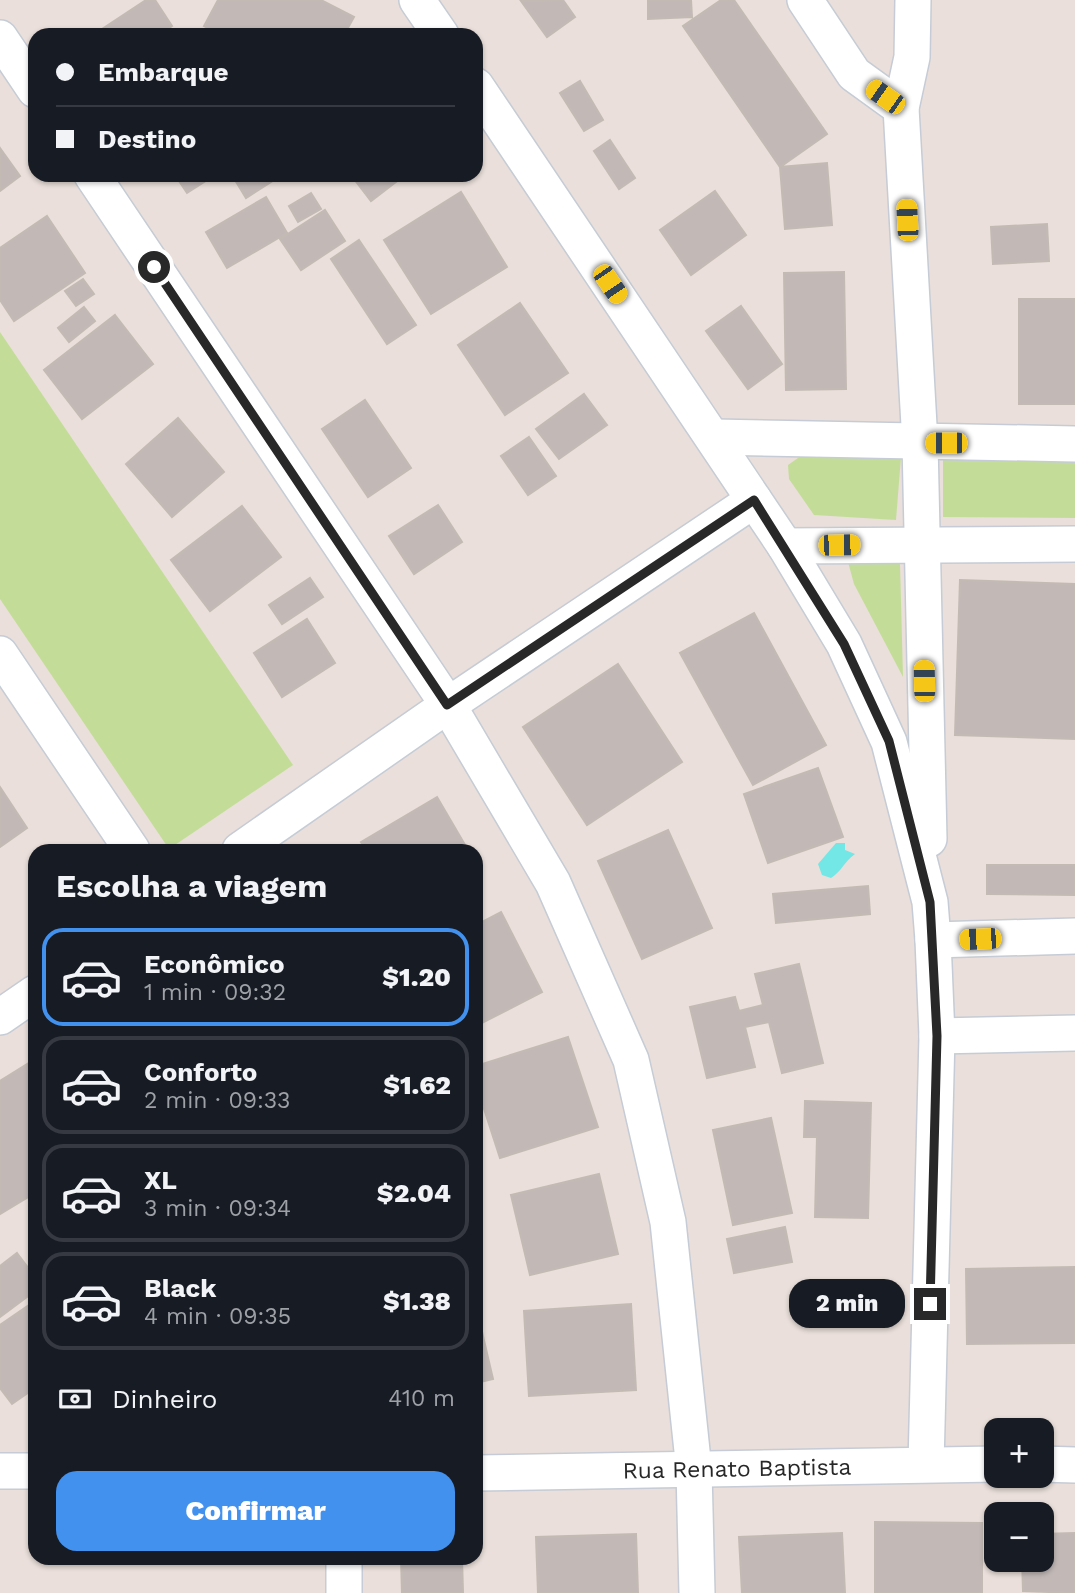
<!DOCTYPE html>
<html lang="pt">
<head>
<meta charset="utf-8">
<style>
	:root { --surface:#171b24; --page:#242831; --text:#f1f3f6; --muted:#9ea1a6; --line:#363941; --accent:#4291ef }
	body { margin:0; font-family:"Work Sans",sans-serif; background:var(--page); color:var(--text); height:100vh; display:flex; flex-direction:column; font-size:26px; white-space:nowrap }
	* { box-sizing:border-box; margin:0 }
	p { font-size:23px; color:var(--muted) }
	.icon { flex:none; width:38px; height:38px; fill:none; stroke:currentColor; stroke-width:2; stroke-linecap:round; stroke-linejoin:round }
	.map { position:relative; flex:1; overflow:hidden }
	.sheet { position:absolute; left:28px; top:844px; width:455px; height:721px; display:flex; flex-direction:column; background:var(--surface); border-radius:21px; box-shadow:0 2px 5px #0004 }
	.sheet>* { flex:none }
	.hud { position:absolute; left:28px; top:28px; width:455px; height:154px; border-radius:21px; box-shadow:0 2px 5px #0004; display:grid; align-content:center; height:154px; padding:0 28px; background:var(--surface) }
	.fabs { position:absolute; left:984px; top:1418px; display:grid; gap:14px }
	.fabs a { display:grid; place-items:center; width:70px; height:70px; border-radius:14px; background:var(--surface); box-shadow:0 2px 5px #0004; font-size:35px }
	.end { position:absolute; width:32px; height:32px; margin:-16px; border:9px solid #282828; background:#fff; box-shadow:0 0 0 4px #fff }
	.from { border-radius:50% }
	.bubble { position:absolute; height:49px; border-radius:21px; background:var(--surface); box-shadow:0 2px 5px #0004; font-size:23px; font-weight:800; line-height:49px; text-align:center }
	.car { position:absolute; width:21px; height:42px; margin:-21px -10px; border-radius:9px; box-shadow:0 0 5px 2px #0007; background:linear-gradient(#f5c518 24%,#345 0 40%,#f5c518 0 76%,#345 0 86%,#f5c518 0) }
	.hud b { display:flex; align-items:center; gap:24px; height:66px; font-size:26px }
	.hud b+b { border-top:2px solid var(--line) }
	.hud i { width:18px; height:18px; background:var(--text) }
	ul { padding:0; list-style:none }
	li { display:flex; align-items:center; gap:21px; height:98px; margin:0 14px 10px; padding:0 14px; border:4px solid var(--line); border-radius:21px }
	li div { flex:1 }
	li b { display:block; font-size:26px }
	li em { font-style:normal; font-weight:800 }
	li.selected { border-color:var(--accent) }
	li>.icon { width:63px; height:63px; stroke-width:1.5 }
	h2 { padding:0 28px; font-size:32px; line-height:84px }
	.pay { display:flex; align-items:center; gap:18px; height:77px; padding:0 28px; font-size:26px }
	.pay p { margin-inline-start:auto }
	.cta { display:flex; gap:14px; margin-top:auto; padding:14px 28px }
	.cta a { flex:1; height:80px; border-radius:21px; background:var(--accent); color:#fff; font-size:28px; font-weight:800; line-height:80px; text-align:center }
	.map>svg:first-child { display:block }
	.green { fill:#c3dd99 }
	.water { fill:#72e7e6 }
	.building { fill:#c2b9b7; stroke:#c4bab4; stroke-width:2 }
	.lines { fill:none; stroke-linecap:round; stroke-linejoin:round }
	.minor-casing { stroke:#c5ccd5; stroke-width:38 }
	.minor { stroke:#fff; stroke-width:35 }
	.route { stroke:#282828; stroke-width:9 }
	.labels { text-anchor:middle; stroke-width:6; stroke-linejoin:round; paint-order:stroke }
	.street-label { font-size:23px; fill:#282828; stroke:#fff }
</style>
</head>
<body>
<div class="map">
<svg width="1075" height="1593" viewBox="0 0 1075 1593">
	<rect width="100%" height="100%" fill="#eadfda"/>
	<!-- green -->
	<path class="green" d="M0,332L293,765L169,849L0,599Z
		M805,453L901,457L896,520L814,515L789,479L788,465Z
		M943,457L1075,458V518L943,517Z
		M887,551L900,564L903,677L854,584L848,562Z"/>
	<!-- water -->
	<path class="water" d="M836,843H845V850L855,854C844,862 841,872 831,878L822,875L818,864Z"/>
	<!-- building -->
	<path class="building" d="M146,0H155L172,26L159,35H93Z
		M218,0H321L354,17L344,35H222L204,26Z
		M563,0L575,17L547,37L521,1Z
		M648,0H691L692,17L648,19Z
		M721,0H734L827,134L780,167L683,26Z
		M580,81L603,120L584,131L560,93Z
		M610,140L635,178L619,189L594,151Z
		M0,148L20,176L0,191Z
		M827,163L832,225L785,229L780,167Z
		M175,175H215L187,193Z
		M232,175H282L246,198Z
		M351,175H405L371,201Z
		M715,191L746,235L691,275L660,230Z
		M461,192L507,267L431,314L384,240Z
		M311,193L321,209L298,222L289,206Z
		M266,197L287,233L227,268L206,232Z
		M325,210L345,241L301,270L280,239Z
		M47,216L85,273L14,321L0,300V248Z
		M1047,224L1049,261L993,264L991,227Z
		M359,240L416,325L387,344L331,259Z
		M844,272L846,389L786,390L784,273Z
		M83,279L94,294L76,306L65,291Z
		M1019,299H1075V404H1019Z
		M520,303L568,373L505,415L458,345Z
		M741,306L782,364L748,389L706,331Z
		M84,307L95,321L69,342L58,328Z
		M115,315L153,364L82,419L44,370Z
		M584,394L607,425L559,459L536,429Z
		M365,400L411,468L368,497L322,429Z
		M178,418L224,472L172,517L126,464Z
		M529,437L556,476L528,495L501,456Z
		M438,505L462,542L414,574L389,536Z
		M242,506L281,557L210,611L171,560Z
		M310,578L323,597L282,624L269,605Z
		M960,580L1075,584V739L955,735Z
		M754,613L826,745L753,785L680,653Z
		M307,619L335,663L282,697L254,653Z
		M618,664L682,762L587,825L523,727Z
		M818,768L843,837L768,863L744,794Z
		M0,787L27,828L0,847Z
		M437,797L468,850H366L361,842Z
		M668,830L712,928L642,959L598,861Z
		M987,865H1075V895L987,894Z
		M868,886L870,914L776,923L773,894Z
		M501,912L542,992L480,1024L476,1017V925Z
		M799,964L823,1063L782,1073L769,1022L745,1027L755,1067L707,1078L690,1007L735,997L739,1011L763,1005L755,974Z
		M568,1037L598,1127L500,1158L476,1084V1066Z
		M29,1063L35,1073V1193L0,1214V1081Z
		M805,1101L871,1103L868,1218L815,1217L817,1137H804Z
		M771,1118L792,1213L733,1225L713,1130Z
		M599,1174L618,1254L530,1275L511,1195Z
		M785,1227L792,1262L734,1273L727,1239Z
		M17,1253L35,1277V1291L0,1317V1266Z
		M1075,1267V1343L967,1344L966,1269Z
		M811,1294L812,1313L791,1314L790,1295Z
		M35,1301V1388L12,1404L0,1388V1325Z
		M631,1304L636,1390L529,1396L524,1311Z
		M476,1306L493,1379L476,1383Z
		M875,1522L982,1523V1593H875Z
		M842,1533L845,1593H742L739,1537Z
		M1075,1533V1593L1023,1591L1022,1559H1041V1534Z
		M636,1534L638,1593H538L536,1537Z
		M401,1558H462L463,1593H402Z"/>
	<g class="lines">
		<!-- minor casing -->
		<g class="minor-casing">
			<g id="minor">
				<path d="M417,0L441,35"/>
				<path d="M805,0L854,74L901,108"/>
				<path d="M913,0L912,57L901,108L920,443L929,839"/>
				<path d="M0,38L35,90"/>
				<path d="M476,86L785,546L844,644L889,742L930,902L933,940L937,1036L926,1464"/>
				<path d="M92,175L448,705L553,883L631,1060L668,1222L694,1470L697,1593"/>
				<path d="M714,437L1075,444"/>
				<path d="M785,546L1075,544"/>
				<path d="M0,654L132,850"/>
				<path d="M240,850L448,705L754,500"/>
				<path d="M933,940L1075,936"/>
				<path d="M0,1017L35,993"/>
				<path d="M937,1036L1075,1033"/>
				<path d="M1041,1464L1075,1465"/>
				<path d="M0,1471H35"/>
				<path id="s1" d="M476,1473L996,1464"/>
				<path d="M344,1593V1558"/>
			</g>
		</g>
		<!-- minor -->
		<use href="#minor" class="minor"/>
	</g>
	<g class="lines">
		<!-- route -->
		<path class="route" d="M154,267L447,705L754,500L844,644L889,741L930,902L937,1036L930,1304"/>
	</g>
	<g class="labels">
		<!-- street labels -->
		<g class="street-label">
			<text dy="8" stroke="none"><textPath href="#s1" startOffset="261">Rua Renato Baptista</textPath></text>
		</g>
	</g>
</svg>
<div class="fabs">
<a>+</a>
<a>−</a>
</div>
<i class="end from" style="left:154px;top:267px"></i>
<i class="end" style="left:930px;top:1304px"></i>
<div class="bubble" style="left:789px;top:1279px;width:116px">2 min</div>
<i class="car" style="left:885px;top:97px;rotate:305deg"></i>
<i class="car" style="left:907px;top:220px;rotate:357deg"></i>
<i class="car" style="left:610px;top:284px;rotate:146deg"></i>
<i class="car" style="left:946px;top:443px;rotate:270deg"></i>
<i class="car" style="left:839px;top:545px;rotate:89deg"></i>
<i class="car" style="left:924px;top:681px;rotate:359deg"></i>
<i class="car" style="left:980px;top:939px;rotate:268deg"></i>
<div class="hud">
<b><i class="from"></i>Embarque</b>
<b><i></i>Destino</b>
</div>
<section class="sheet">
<h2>Escolha a viagem</h2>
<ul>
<li class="selected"><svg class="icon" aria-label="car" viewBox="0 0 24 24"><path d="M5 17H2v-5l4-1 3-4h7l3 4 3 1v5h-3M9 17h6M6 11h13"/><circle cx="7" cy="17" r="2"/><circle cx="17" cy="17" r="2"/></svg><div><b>Econômico</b><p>1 min · 09:32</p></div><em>$1.20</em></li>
<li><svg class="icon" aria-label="car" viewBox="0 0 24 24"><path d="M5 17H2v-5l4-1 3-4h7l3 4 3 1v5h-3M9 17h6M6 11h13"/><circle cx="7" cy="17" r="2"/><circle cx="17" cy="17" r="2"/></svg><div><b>Conforto</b><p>2 min · 09:33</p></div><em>$1.62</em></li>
<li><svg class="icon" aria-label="car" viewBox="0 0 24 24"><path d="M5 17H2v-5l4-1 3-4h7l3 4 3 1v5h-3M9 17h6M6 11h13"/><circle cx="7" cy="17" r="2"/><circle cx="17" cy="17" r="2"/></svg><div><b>XL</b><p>3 min · 09:34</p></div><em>$2.04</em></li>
<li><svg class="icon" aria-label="car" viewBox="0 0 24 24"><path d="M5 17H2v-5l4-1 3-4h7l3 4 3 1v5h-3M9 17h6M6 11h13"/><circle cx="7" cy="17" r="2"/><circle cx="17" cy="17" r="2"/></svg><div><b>Black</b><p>4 min · 09:35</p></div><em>$1.38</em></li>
</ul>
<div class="pay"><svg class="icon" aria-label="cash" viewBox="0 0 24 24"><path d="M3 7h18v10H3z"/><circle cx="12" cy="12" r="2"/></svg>Dinheiro<p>410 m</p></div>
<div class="cta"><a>Confirmar</a></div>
</section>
</div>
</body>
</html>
